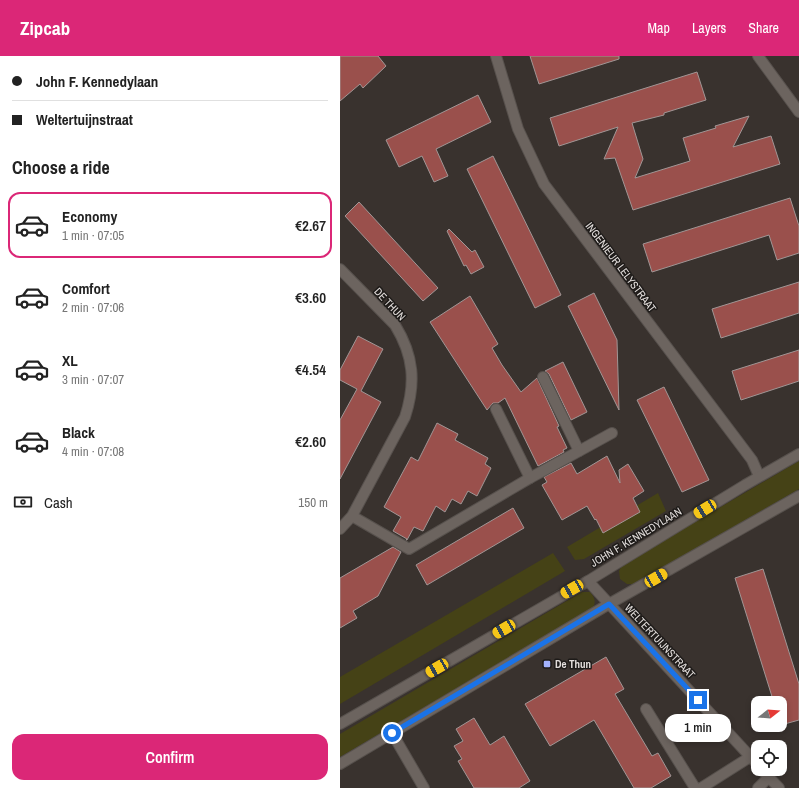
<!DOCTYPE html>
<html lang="en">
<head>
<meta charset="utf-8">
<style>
	:root { --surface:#fff; --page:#f6f6f6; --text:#222; --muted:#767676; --line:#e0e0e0; --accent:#db2777 }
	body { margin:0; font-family:"Archivo Narrow",sans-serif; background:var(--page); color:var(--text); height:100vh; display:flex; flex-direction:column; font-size:15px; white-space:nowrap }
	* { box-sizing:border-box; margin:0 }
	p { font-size:13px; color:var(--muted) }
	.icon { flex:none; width:22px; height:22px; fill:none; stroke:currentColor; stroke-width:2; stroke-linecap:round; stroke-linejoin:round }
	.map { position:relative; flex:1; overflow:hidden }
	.panel { display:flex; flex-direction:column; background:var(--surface); width:340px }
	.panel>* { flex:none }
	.hud { display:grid; align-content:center; height:88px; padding:0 12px; background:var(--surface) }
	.needle { width:26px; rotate:73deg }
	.controls { position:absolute; left:411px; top:640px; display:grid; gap:8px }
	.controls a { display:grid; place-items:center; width:36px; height:36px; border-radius:8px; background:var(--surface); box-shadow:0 2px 6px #0003; font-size:20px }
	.end { position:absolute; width:18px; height:18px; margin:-9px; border:5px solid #1a73e8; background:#fff; box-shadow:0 0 0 2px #fff }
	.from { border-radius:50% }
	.bubble { position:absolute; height:28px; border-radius:12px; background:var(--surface); box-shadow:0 2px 6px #0003; font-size:13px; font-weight:600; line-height:28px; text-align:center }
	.car { position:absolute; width:12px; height:24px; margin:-12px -6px; border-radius:5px; box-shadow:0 0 3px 1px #0007; background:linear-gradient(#f5c518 24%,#345 0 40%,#f5c518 0 76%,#345 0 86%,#f5c518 0) }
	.hud b { display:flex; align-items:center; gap:14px; height:38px; font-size:15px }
	.hud b+b { border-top:1px solid var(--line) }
	.hud i { width:10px; height:10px; background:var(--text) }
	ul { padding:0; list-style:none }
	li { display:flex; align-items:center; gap:12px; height:66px; margin:0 8px 6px; padding:0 4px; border:2px solid transparent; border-radius:12px }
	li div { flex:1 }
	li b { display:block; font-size:15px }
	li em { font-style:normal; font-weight:600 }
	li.active { border-color:var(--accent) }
	li>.icon { width:36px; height:36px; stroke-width:1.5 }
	h2 { padding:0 12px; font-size:18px; line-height:48px }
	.pay { display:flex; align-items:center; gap:10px; height:44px; padding:0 12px; font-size:15px }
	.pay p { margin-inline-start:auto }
	.cta { display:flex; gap:8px; margin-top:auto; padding:8px 12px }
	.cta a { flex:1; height:46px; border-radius:12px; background:var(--accent); color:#fff; font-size:16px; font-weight:600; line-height:46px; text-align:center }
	header { display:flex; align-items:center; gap:24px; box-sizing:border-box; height:56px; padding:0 20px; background:var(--accent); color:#fff }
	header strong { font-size:19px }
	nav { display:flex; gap:22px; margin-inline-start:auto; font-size:14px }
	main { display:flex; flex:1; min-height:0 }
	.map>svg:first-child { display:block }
	.green { fill:#454216 }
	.building { fill:#9a504c; stroke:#a19695 }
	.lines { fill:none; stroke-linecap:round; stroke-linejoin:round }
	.lane-casing { stroke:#57514d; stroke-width:12 }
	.street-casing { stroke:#57514d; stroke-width:12 }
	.secondary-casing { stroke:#57514d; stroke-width:12 }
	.lane { stroke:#6c645f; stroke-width:10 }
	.street { stroke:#6c645f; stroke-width:10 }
	.secondary { stroke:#6c645f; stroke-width:10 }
	.route { stroke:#1a73e8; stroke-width:5 }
	.poi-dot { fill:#a3b2fd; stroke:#1e1b19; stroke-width:1.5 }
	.labels { text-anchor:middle; stroke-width:3; stroke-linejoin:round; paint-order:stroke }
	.street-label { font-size:11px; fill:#e3dedc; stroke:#1e1b19 }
	.poi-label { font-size:11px; font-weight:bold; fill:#e3dedc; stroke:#1e1b19; text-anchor:start }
</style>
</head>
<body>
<header>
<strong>Zipcab</strong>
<nav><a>Map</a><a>Layers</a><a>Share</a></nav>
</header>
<main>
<section class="panel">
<div class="hud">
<b><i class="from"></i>John F. Kennedylaan</b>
<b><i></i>Weltertuijnstraat</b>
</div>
<h2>Choose a ride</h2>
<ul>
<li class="active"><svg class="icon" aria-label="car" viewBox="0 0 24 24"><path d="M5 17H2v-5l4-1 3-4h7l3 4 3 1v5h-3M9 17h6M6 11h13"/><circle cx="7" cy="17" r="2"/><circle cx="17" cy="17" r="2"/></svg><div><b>Economy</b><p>1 min · 07:05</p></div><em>€2.67</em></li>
<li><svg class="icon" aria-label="car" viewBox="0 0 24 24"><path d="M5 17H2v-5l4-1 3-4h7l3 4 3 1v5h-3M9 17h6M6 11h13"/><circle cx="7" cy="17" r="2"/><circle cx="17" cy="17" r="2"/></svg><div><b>Comfort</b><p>2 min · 07:06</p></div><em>€3.60</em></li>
<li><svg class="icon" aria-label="car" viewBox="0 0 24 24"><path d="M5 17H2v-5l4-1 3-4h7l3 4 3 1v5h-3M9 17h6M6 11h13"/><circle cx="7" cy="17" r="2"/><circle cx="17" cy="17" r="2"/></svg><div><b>XL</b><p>3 min · 07:07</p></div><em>€4.54</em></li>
<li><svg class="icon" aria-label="car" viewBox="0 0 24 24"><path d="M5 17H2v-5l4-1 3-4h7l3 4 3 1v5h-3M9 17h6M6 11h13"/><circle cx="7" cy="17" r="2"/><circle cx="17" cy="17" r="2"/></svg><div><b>Black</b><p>4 min · 07:08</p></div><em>€2.60</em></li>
</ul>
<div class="pay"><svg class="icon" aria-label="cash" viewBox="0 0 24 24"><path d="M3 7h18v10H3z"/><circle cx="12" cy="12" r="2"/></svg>Cash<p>150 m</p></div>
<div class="cta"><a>Confirm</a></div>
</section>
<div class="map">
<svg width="459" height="732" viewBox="0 0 459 732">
	<rect width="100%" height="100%" fill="#39322e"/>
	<!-- green -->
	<path class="green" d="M459,405V433L295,528H287L280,523L279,515L282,509Z
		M318,437L326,455L244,503L235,504L227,491Z
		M213,497L225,515L0,648V621Z
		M242,536H250C255,542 256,545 253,552L0,701V678Z"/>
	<!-- building -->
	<path class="building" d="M0,0H38L46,10L23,32L20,28L0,45Z
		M190,0H279V3L199,28Z
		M357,16L366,44L324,57V59L292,67L303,103L295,122L350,105L343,82L376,72L375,70L409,60L393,91L431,80L440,108L293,154L275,102L264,103L278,71L219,90L210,62Z
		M138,39L151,66L96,93L108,120L94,126L82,100L59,111L46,84Z
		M153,100L221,239L195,252L127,113Z
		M450,142L459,170V197L437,204L429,179L312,216L303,188Z
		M19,146L98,232L83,245L5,160Z
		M109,173L132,196L135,194L144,211L131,218L126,209L124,210L107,175Z
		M459,226V257L381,282L372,253Z
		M254,237L277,284L279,354L228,250Z
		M130,240L158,288L152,292L162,309L181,336L197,322L219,370L217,371L227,392L223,394L224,396L198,410L165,342L158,347H153L147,354L90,266Z
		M18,280L43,293L21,335L41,346L0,423V364L17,333L0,324V314Z
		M459,294V325L401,344L392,315Z
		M223,306L247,356L231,364L209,318L205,315Z
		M324,331L369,424L342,436L297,344Z
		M97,367L118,378L115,384L148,402L145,408L151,412L137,440L128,435L121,448L112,443L105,456L96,450L83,475L74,471L67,484H66L67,483L53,475L61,461L44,451L71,401L78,405Z
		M267,400L280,427L279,414L288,408L304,435L293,442L300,456L263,477L256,463L255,464L247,450L222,464L202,429L207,426L204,421L231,407L237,418Z
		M173,452L184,472L87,529L76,509Z
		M53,491L61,496L38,540L13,555L17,562L0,572V522Z
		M423,513L459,628V664L441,669L440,665V647H434L395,522Z
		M266,601L284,633L275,638L312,700L318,697L331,720L311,732H294L254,664L210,690L185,648Z
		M134,662L150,689L164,680L190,725L179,732H134L118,705L122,703L114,690L123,685L116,673Z"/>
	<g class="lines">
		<!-- lane casing -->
		<g class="lane-casing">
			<path id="lane" d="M203,321L239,395
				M156,353L190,422
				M306,653L355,732
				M361,732L410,701
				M418,732L429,721"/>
		</g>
		<!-- street casing -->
		<g class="street-casing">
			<path id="street" d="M156,0L178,73L204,128L412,404L419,420
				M418,0L459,56
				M0,213L55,269C74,300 76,327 65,361L12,460L0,473
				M12,460L69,493L190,422L272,377
				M248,525L418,709
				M52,677L84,732
				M421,713L439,732"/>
		</g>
		<!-- secondary casing -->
		<g class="secondary-casing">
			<path id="secondary" d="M0,668L248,525L405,429L459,398
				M0,708L269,548L459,440"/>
		</g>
		<!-- lane -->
		<use href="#lane" class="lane"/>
		<!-- street -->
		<use href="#street" class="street"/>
		<!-- secondary -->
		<use href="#secondary" class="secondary"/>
	</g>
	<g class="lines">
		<!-- route -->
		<path class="route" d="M52,677L269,548L358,644"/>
	</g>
	<!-- markers -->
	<rect class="poi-dot" x="203" y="604" width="8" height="8" rx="2"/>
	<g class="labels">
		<!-- street labels -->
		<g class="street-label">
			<text transform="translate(281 211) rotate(53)" y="4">INGENIEUR LELYSTRAAT</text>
			<text transform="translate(50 248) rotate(47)" y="4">DE THUN</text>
			<text transform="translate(296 481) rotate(-31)" y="4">JOHN F. KENNEDYLAAN</text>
			<text transform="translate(320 585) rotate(47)" y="4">WELTERTUIJNSTRAAT</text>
		</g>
		<!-- poi labels -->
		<g class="poi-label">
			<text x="215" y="612">De Thun</text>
		</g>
	</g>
</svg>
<div class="controls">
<a><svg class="needle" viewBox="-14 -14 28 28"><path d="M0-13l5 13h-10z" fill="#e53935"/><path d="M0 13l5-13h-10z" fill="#767676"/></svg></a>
<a><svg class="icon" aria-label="locate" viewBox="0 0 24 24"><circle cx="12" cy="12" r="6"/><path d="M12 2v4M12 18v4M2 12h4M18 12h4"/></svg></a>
</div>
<i class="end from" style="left:52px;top:677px"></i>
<i class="end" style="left:358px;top:644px"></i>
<div class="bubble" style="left:325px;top:658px;width:66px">1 min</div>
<i class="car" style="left:365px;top:453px;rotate:239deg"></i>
<i class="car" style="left:316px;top:522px;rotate:60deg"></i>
<i class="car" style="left:232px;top:533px;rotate:240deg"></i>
<i class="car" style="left:164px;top:573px;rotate:240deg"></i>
<i class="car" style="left:97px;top:612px;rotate:240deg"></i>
</div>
</main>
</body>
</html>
